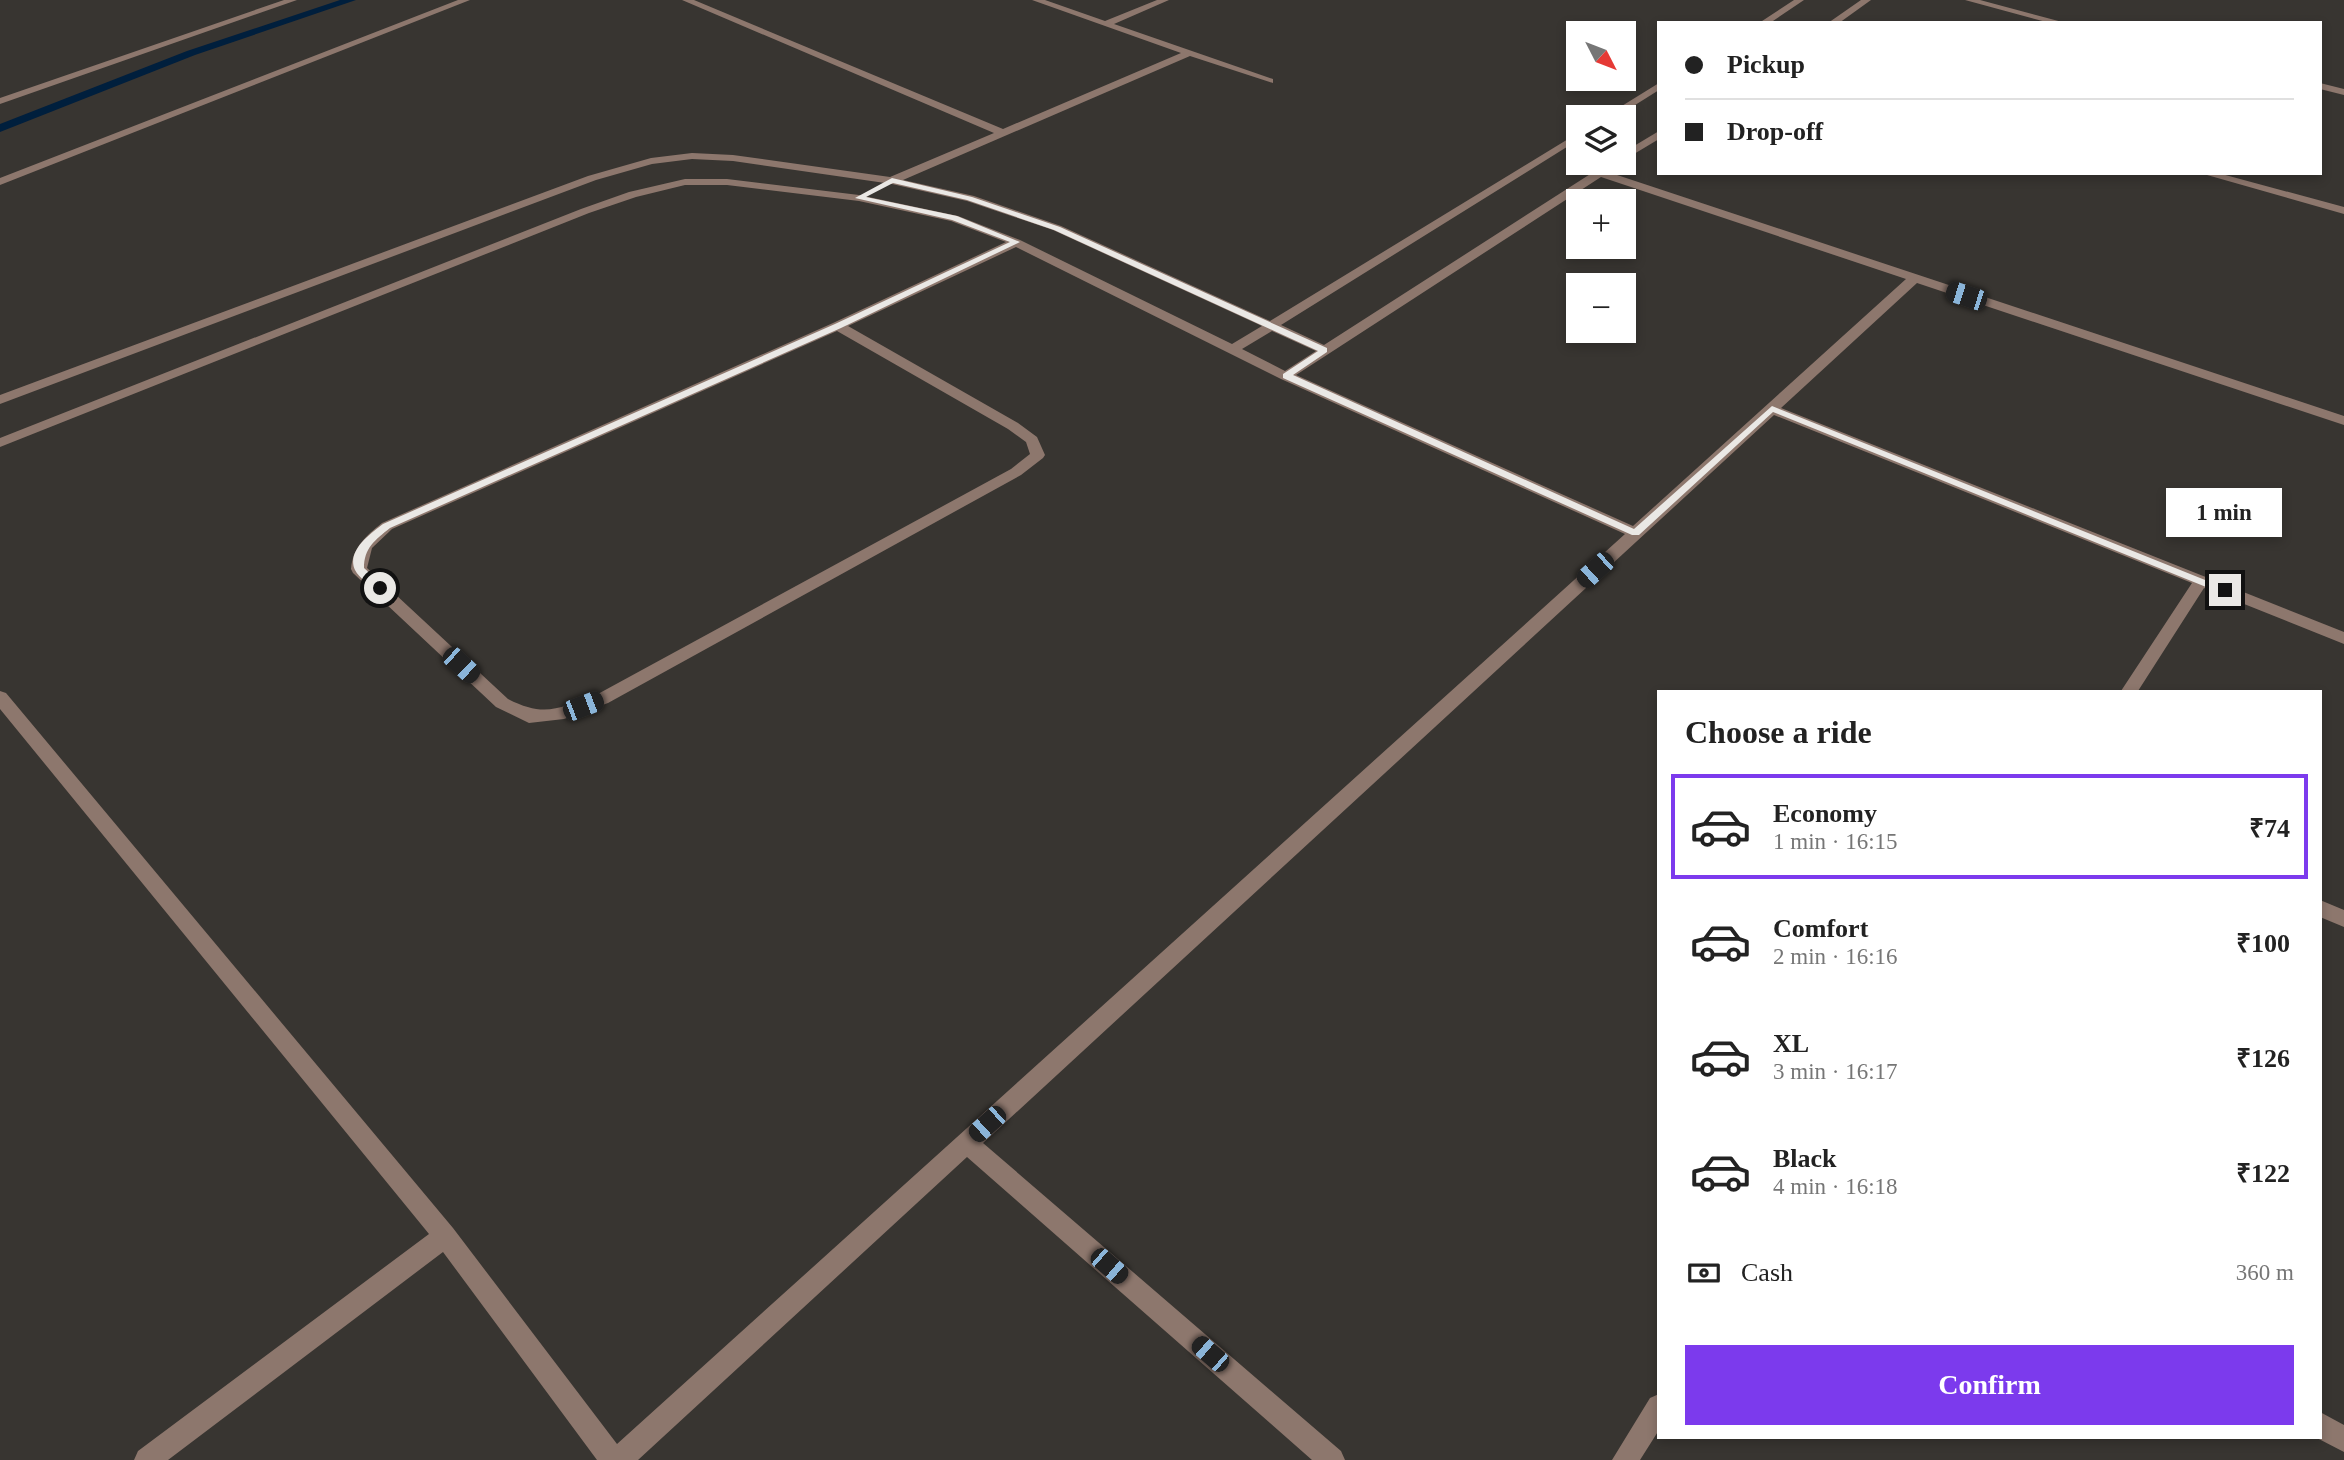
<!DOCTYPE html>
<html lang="en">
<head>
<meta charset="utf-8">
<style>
	:root { --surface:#fff; --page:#f6f6f6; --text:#222; --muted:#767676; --line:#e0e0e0; --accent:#7c3aed }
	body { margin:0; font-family:"Times New Roman",serif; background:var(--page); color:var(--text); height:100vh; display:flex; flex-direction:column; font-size:26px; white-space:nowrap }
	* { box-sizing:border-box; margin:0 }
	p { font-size:23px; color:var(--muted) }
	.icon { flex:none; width:38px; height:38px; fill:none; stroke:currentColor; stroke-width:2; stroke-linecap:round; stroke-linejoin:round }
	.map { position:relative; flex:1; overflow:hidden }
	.sheet { position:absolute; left:1657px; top:690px; width:665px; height:749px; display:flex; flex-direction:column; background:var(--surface); border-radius:0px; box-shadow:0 4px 10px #0003 }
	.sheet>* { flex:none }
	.banner { position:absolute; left:1657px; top:21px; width:665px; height:154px; border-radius:0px; box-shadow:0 4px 10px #0003; display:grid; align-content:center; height:154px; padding:0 28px; background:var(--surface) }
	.needle { width:46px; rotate:132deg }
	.fabs { position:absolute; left:1566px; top:21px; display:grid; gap:14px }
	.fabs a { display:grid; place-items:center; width:70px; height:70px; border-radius:0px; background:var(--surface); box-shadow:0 4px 10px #0003; font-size:35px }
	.end { position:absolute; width:32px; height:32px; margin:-16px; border:9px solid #eae8e5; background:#111; box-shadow:0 0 0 4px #111 }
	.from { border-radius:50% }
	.bubble { position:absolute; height:49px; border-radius:0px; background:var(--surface); box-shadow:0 4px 10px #0003; font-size:23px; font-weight:800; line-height:49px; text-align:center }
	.car { position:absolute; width:21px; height:42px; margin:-21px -10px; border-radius:9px; box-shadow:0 0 5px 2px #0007; background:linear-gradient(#222 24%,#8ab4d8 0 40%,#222 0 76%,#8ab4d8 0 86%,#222 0) }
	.banner b { display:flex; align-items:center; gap:24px; height:66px; font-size:26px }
	.banner b+b { border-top:2px solid var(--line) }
	.banner i { width:18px; height:18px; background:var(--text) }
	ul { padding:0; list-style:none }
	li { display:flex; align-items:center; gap:21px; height:105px; margin:0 14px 10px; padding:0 14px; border:4px solid transparent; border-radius:0px }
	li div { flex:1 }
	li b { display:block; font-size:26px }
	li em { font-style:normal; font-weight:800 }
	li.selected { border-color:var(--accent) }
	li>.icon { width:63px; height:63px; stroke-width:1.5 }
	h2 { padding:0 28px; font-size:32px; line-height:84px }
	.pay { display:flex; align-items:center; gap:18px; height:77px; padding:0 28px; font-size:26px }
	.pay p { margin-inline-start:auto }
	.primary-button { display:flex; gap:14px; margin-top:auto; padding:14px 28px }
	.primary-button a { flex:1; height:80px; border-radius:0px; background:var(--accent); color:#fff; font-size:28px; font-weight:800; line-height:80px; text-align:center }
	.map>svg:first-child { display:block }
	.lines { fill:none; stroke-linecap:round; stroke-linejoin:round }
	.stream { fill:#001f3d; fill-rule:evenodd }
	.minor { fill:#8d776d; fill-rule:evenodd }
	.route { fill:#eae8e5 }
</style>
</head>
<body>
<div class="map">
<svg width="2344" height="1460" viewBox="0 0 2344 1460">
	<rect width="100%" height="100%" fill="#383531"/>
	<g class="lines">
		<!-- stream -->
		<path class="stream" d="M340,0H356L195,55L0,132V124L187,51Z"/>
		<!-- minor -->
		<path class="minor" d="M284,0H297L0,104V98Z
			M458,0H470L0,185V178Z
			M682,0H694L1003,129L1181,53L1032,0H1045L1105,21L1157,0H1169L1114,24L1273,79V83L1190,56L903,180L974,196L1061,226L1270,321L1578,133V140L1281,325L1324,345L1595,171L1608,163H1620L1608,172L2344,416V425L1917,283L1781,408L2344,632V644L2204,588L2138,691H2121L2192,583L1774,415L983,1143L1341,1451L1345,1460H1312L967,1157L638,1460H597L443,1252L168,1460H134L138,1451L429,1234L0,709V691L6,693L453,1228L617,1444L1625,534L1281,379L1016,247L848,326L1018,423L1037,437L1045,455L1043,458L1021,475L608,703L564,719L529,723L496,707L353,573L351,569C353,547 366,536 382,523L833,323L1006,242L951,221L859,201L727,185H685L636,197L589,213L0,447V438L581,209L629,192L685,179H727L859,195L958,216L1020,240L1232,344L1262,326L1053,230L967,201L892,184L733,161L692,159L652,164L596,180L0,404V395L588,176L651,158L692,153L733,155L890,177L994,133ZM1601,177L1906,279L1633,526L1296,375ZM837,331L1008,429L1026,442L1030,454L1011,469L596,695C559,708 545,718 508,699L367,568L372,548L392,529ZM1272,331L1316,351L1285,371L1242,349Z
			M1794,0H1804L1770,23H1759Z
			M1861,0H1871L1839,23H1828Z
			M1965,0H1980L2066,23H2050Z
			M1659,83V90L1616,117H1604Z
			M2320,83L2344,89V95L2320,89Z
			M1659,131V139L1624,160V152Z
			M2200,173H2218L2344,207V214Z
			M2320,900L2344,910V927L2320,917Z
			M1659,1394V1430L1640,1460H1612L1650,1398Z
			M2320,1412L2344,1425V1452L2315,1437H2320Z"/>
	</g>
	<!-- route -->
	<path class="route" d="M892,178L972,197L1060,227L1327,348V352L1293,375L1634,529L1772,406L2230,590L2221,593L1773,412L1639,535H1632L1283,378V374L1318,351L1054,230L967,200L893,183L866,197L957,216L1020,242L841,328L390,528C375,540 364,548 364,568L384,586V591H376C370,585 359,578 355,570C346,551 371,533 383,524L835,324L1010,242L952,220L855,198Z"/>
</svg>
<div class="fabs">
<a><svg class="needle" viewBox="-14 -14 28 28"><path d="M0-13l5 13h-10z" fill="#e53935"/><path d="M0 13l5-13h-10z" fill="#767676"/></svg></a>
<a><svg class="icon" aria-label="layers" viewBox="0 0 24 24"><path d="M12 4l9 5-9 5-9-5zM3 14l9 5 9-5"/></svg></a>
<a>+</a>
<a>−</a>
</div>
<i class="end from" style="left:380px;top:588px"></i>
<i class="end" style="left:2225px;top:590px"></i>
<div class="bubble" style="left:2166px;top:488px;width:116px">1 min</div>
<i class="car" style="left:1966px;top:296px;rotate:288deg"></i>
<i class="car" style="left:1595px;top:570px;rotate:228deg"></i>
<i class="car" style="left:461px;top:665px;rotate:133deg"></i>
<i class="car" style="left:583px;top:706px;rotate:69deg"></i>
<i class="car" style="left:987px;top:1124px;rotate:228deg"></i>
<i class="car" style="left:1109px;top:1266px;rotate:131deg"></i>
<i class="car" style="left:1210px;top:1354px;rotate:311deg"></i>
<div class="banner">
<b><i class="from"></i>Pickup</b>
<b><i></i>Drop-off</b>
</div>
<section class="sheet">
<h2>Choose a ride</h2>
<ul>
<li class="selected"><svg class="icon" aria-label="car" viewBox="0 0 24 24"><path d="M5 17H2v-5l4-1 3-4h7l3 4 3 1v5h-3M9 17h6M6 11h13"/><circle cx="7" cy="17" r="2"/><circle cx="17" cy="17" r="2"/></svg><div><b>Economy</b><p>1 min · 16:15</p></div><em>₹74</em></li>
<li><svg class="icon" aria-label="car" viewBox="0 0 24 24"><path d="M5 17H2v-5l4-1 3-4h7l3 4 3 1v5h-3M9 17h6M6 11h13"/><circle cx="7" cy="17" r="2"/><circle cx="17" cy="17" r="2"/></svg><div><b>Comfort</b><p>2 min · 16:16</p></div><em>₹100</em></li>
<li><svg class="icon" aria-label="car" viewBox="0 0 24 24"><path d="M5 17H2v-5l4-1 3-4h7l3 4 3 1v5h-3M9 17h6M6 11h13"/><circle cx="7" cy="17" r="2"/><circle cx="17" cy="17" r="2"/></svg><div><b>XL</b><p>3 min · 16:17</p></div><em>₹126</em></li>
<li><svg class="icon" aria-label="car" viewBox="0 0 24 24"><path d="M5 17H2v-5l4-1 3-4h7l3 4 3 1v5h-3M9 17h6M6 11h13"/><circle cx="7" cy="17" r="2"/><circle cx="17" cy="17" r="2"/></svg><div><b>Black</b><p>4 min · 16:18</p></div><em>₹122</em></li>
</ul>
<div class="pay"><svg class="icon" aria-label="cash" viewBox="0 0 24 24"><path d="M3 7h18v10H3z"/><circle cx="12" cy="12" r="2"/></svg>Cash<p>360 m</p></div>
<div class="primary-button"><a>Confirm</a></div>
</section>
</div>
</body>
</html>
